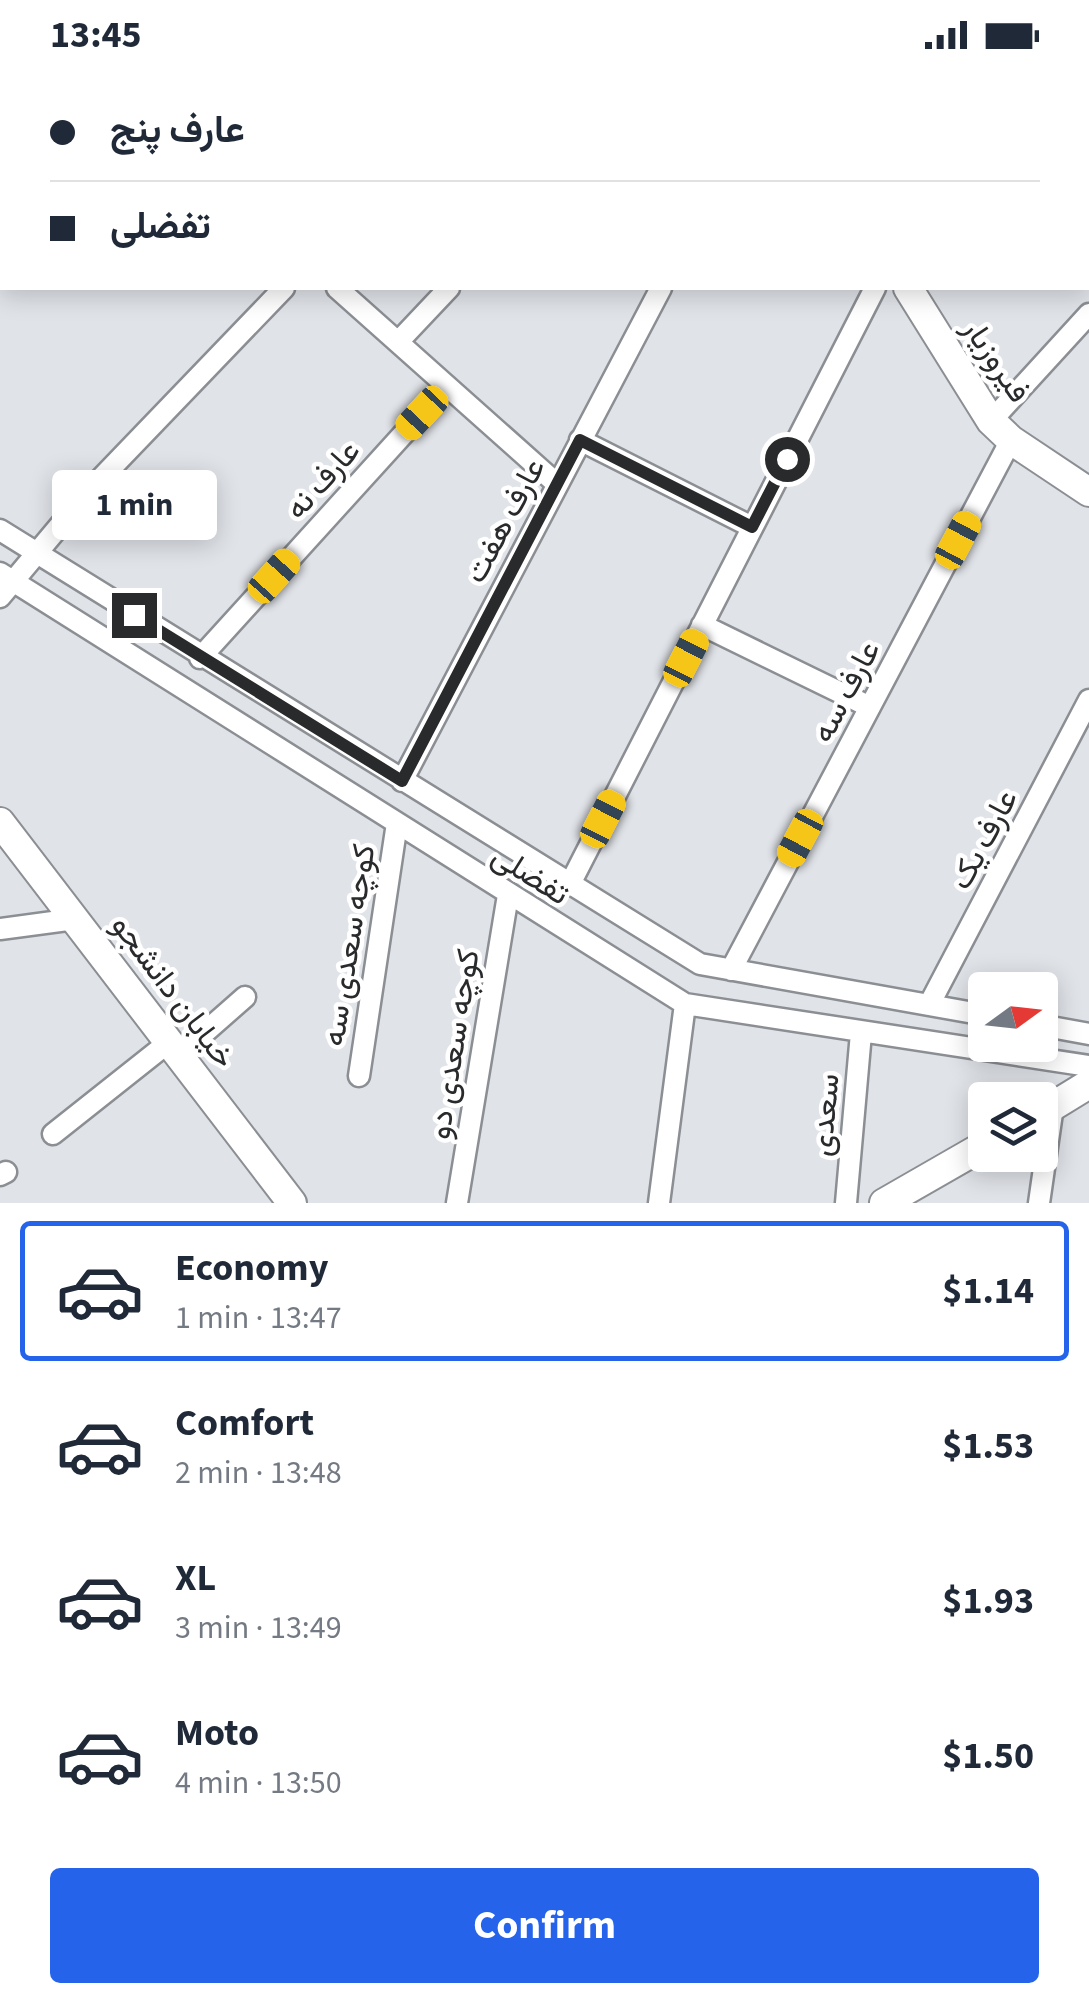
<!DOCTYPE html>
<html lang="en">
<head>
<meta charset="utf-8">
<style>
	:root { --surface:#fff; --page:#f2f2f3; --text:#1f2937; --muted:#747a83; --line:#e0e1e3; --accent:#2563eb }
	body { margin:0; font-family:"Source Sans 3",Vazirmatn,sans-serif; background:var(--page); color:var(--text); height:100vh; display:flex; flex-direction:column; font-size:38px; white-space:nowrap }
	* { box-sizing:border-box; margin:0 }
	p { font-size:32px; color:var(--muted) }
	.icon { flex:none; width:55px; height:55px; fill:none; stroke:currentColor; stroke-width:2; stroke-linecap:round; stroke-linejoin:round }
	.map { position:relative; height:1133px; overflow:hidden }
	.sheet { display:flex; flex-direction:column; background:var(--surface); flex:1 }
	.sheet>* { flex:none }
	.top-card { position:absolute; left:0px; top:0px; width:1090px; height:220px; box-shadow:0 5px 25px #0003; display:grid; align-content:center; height:220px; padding:0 50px; background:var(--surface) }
	.needle { width:65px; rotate:75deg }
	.controls { position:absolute; left:968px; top:902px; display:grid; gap:20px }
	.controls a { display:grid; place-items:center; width:90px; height:90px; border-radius:10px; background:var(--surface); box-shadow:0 5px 25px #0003; font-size:50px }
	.end { position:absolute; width:45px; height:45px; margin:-22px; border:12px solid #292a2c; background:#fff; box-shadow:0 0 0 5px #fff }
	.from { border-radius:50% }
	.bubble { position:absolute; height:70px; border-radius:10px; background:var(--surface); box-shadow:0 5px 25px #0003; font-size:32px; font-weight:700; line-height:70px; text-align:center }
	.car { position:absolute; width:30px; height:60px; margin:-30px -15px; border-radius:12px; box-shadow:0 0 8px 2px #0007; background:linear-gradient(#f5c518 24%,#345 0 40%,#f5c518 0 76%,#345 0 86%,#f5c518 0) }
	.top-card b { display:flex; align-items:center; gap:35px; height:95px; font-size:38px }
	.top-card b+b { border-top:2px solid var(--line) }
	.top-card i { width:25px; height:25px; background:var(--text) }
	ul { padding:18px 0 0; list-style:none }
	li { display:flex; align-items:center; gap:30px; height:140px; margin:0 20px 15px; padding:0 30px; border:5px solid transparent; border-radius:10px }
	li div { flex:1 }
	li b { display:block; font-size:38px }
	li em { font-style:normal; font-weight:700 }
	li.on { border-color:var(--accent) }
	li>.icon { width:90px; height:90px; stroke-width:1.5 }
	.action { display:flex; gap:20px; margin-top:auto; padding:20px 50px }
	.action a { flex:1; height:115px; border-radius:10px; background:var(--accent); color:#fff; font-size:40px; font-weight:700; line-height:115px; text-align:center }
	.status { display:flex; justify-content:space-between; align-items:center; height:70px; padding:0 50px; background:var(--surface); direction:ltr }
	.status svg { height:28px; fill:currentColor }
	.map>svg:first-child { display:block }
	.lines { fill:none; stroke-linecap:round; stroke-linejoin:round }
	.street-casing { stroke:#8b8e93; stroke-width:25 }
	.secondary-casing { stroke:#8b8e93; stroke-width:32 }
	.street { stroke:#fff; stroke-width:20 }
	.secondary { stroke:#fff; stroke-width:28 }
	.route { stroke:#292a2c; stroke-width:12 }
	.labels { text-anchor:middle; stroke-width:9; stroke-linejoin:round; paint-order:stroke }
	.street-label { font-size:32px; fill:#292a2c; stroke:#fff }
</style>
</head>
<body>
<div class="status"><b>13:45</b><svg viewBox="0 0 49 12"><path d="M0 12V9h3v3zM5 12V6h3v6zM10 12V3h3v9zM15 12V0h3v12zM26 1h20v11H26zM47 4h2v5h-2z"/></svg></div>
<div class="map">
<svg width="1089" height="1133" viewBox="0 0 1089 1133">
	<rect width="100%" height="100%" fill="#e0e3e8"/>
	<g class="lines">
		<!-- street casing -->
		<g class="street-casing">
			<path id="street" d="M235,2L237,0
				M490,2L493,0
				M814,2L817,0
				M1065,2L1068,0
				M337,218L557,414
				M398,272L449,218
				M991,351L1089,244
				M580,370L752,457
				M0,460L700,894L985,945
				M0,503L685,934L1089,996
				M0,527L88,422L284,218
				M702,555L870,637
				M200,588L447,316
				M402,711L661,218
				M570,814L875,218
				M0,859L75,849
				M731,900L1011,370
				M929,935L1089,630
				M1040,955L1089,964
				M179,985L245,927
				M359,1006L397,753
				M53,1064L169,972
				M0,1105L6,1102
				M457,1133L508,825
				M659,1133L685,934
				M846,1133L861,963
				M1039,1133L1053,1036"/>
		</g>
		<!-- secondary casing -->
		<g class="secondary-casing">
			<path id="secondary" d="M747,0L753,2
				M908,218L991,351L1011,370L1089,422
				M0,752L292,1133
				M1040,1044L1089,1014
				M884,1133L985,1075"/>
		</g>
		<!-- street -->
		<use href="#street" class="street"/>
		<!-- secondary -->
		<use href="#secondary" class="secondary"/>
	</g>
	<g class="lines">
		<!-- route -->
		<path class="route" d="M134,545L402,711L580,370L752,457L787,389"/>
	</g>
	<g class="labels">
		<!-- street labels -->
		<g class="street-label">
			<text transform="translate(997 290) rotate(56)" y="11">فیروزیار</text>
			<text transform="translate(322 409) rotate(-48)" y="11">عارف نه</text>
			<text transform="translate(504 450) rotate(-62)" y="11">عارف هفت</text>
			<text transform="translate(845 621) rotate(-62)" y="11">عارف سه</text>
			<text transform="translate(983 769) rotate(-62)" y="11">عارف یک</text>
			<text transform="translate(531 804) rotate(32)" y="11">تفضلی</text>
			<text transform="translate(348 875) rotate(-81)" y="11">کوچه سعدی سه</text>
			<text transform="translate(174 921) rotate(53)" y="11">خیابان دانشجو</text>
			<text transform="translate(453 974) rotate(-81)" y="11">کوچه سعدی دو</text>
			<text transform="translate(824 1045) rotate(-85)" y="11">سعدی</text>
		</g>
	</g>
</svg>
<div class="controls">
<a><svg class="needle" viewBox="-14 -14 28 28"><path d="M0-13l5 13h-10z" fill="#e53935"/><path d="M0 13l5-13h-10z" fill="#747a83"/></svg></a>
<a><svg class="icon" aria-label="layers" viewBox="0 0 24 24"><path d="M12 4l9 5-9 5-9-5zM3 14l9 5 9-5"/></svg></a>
</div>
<i class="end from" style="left:787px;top:389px"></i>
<i class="end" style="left:134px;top:545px"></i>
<div class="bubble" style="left:52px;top:400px;width:165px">1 min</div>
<i class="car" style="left:422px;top:343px;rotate:223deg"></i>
<i class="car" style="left:958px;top:470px;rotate:28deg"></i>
<i class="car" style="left:274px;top:506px;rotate:42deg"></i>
<i class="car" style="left:686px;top:588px;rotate:27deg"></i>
<i class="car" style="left:603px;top:749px;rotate:27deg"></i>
<i class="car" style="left:800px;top:768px;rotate:208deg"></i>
<div class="top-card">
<b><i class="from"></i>عارف پنج</b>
<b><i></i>تفضلی</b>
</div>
</div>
<section class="sheet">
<ul>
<li class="on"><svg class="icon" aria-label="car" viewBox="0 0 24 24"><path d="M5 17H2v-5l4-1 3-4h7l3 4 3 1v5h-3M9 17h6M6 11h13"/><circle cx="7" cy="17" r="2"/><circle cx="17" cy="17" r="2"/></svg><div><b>Economy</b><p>1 min · 13:47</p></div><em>$1.14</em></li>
<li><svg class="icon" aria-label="car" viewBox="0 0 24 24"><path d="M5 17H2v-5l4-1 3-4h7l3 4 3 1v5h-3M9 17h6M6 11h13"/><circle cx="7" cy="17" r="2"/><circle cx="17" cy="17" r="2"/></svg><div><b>Comfort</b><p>2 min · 13:48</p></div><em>$1.53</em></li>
<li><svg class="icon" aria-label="car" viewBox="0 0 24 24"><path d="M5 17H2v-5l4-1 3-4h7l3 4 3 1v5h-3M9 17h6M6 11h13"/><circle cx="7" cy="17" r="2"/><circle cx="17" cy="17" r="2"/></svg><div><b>XL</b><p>3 min · 13:49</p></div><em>$1.93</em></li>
<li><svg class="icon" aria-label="car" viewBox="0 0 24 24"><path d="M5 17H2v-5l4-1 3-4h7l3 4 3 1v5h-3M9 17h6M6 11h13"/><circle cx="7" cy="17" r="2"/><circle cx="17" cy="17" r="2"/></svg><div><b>Moto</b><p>4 min · 13:50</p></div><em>$1.50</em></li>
</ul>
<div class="action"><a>Confirm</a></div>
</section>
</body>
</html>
